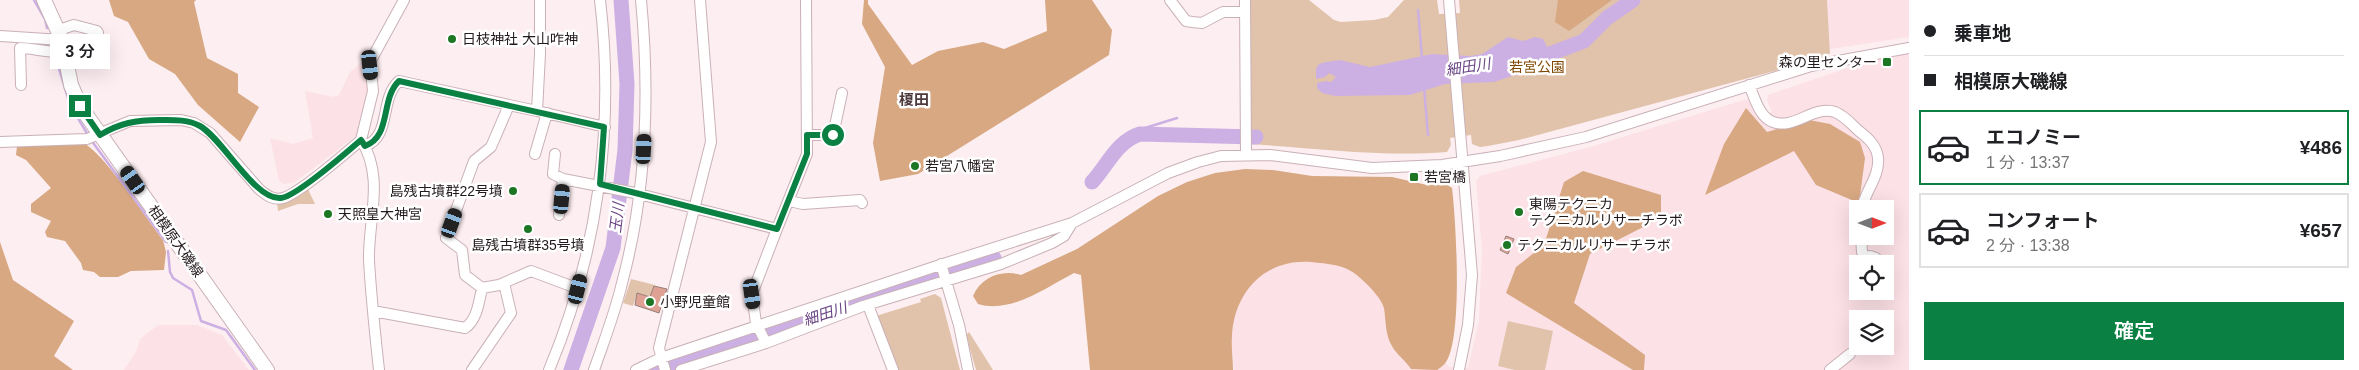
<!DOCTYPE html>
<html lang="ja">
<head>
<meta charset="utf-8">
<style>
	:root { --surface:#fff; --page:#f6f6f6; --text:#202124; --muted:#757577; --line:#e0e0e0; --accent:#0b8043 }
	body { margin:0; font-family:Arial,"Noto Sans JP",sans-serif; background:var(--page); color:var(--text); height:100vh; display:flex; flex-direction:column; font-size:19px; white-space:nowrap }
	* { box-sizing:border-box; margin:0 }
	p { font-size:16px; color:var(--muted) }
	.icon { flex:none; width:28px; height:28px; fill:none; stroke:currentColor; stroke-width:2; stroke-linecap:round; stroke-linejoin:round }
	.map { position:relative; flex:1; overflow:hidden }
	.drawer { display:flex; flex-direction:column; background:var(--surface); width:450px }
	.drawer>* { flex:none }
	.top-card { display:grid; align-content:center; height:110px; padding:0 15px; background:var(--surface) }
	.needle { width:32px; rotate:90deg }
	.buttons { position:absolute; left:1849px; top:200px; display:grid; gap:10px }
	.buttons a { display:grid; place-items:center; width:45px; height:45px; border-radius:0px; background:var(--surface); box-shadow:0 5px 20px #0002; font-size:25px }
	.end { position:absolute; width:22px; height:22px; margin:-11px; border:6px solid #0b8043; background:#fff; box-shadow:0 0 0 2px #fff }
	.from { border-radius:50% }
	.bubble { position:absolute; height:35px; border-radius:0px; background:var(--surface); box-shadow:0 5px 20px #0002; font-size:16px; font-weight:600; line-height:35px; text-align:center }
	.car { position:absolute; width:15px; height:30px; margin:-15px -8px; border-radius:6px; box-shadow:0 0 4px 1px #0007; background:linear-gradient(#222 24%,#8ab4d8 0 40%,#222 0 76%,#8ab4d8 0 86%,#222 0) }
	.top-card b { display:flex; align-items:center; gap:18px; height:48px; font-size:19px }
	.top-card b+b { border-top:1px solid var(--line) }
	.top-card i { width:12px; height:12px; background:var(--text) }
	ul { padding:0; list-style:none }
	li { display:flex; align-items:center; gap:15px; height:75px; margin:0 10px 8px; padding:0 5px; border:2px solid var(--line); border-radius:0px }
	li div { flex:1 }
	li b { display:block; font-size:19px }
	li em { font-style:normal; font-weight:600 }
	li.on { border-color:var(--accent) }
	li>.icon { width:45px; height:45px; stroke-width:1.5 }
	.primary-button { display:flex; gap:10px; margin-top:auto; padding:10px 15px }
	.primary-button a { flex:1; height:58px; border-radius:0px; background:var(--accent); color:#fff; font-size:20px; font-weight:600; line-height:58px; text-align:center }
	main { display:flex; flex:1; min-height:0 }
	.map>svg:first-child { display:block }
	.built { fill:#fce1e6; fill-rule:evenodd }
	.green { fill:#e1c3ab }
	.forest { fill:#d7a881 }
	.water { fill:#ccb0e3 }
	.lines { fill:none; stroke-linecap:round; stroke-linejoin:round }
	.stream { stroke:#ccb0e3; stroke-width:2.5 }
	.river { stroke:#ccb0e3; stroke-width:15 }
	.building { fill:#dfa193; stroke:#96807b }
	.minor-casing { stroke:#c9b1b6; stroke-width:12 }
	.major-casing { stroke:#c9b1b6; stroke-width:16 }
	.minor { stroke:#fff; stroke-width:10 }
	.major { stroke:#fff; stroke-width:14 }
	.route { stroke:#0b8043; stroke-width:6 }
	.poi-dot { fill:#1c7624; stroke:#fff; stroke-width:2 }
	.labels { text-anchor:middle; stroke-width:5; stroke-linejoin:round; paint-order:stroke }
	.poi-label { font-size:14px; fill:#231a1c; stroke:#fff; text-anchor:start }
	.park-label { font-size:14px; fill:#814700; stroke:#fff }
	.street-label { font-size:14px; fill:#231a1c; stroke:#fff }
	.water-label { font-size:15px; font-style:italic; fill:#6a4584; stroke:#fff }
	.neighbourhood-label { font-size:15px; font-weight:bold; fill:#4e3b3e; stroke:#fff }
</style>
</head>
<body>
<main>
<div class="map">
<svg width="1909" height="370" viewBox="0 0 1909 370">
	<rect width="100%" height="100%" fill="#fdeef1"/>
	<!-- built -->
	<path class="built" d="M1827,0H1909V37L1830,49Z
		M1909,52V370H1234L1228,312L1245,273L1300,249L1356,255L1449,367L1468,368L1479,320L1482,249L1476,181L1480,176L1590,147L1747,99L1750,100L1757,116L1772,112L1767,100L1768,95L1886,55ZM1858,209H1885V236H1858ZM1858,264H1885V291H1858ZM1858,319H1885V346H1858Z
		M361,63H368L371,90L361,132L295,182L284,184L279,181L270,138L293,144L313,138L305,91L333,97L339,95L350,72Z
		M158,325H197L222,335L249,370H124L137,350L140,339Z"/>
	<!-- green -->
	<path class="green" d="M1248,0H1309L1334,20L1341,22L1374,20L1388,17L1404,0H1437L1439,14L1460,13L1459,0H1827L1830,53L1826,57L1519,140L1488,146L1480,147L1472,144L1471,135L1450,138L1451,145L1447,152C1379,157 1317,148 1249,144Z
		M307,187L315,204H298L278,211L277,202Z
		M631,279L655,285L650,297L637,294L633,306L623,303Z
		M935,294L941,298L960,370H897L876,316L921,302L920,299Z
		M1508,321L1553,331L1545,370H1515L1498,366Z
		M969,332L993,370H976L966,335Z"/>
	<!-- forest -->
	<path class="forest" d="M109,0H196L194,2L207,58L238,74V93L259,107L240,142L198,105L175,74L149,59L128,22L114,16Z
		M864,0H868V4L912,65L938,51L983,42L1004,49L1047,31L1045,0H1092L1112,30L1109,55L918,174L880,181L873,143L885,67L862,24Z
		M1558,0H1612L1569,31L1555,22Z
		M1746,108L1767,132L1809,120L1830,124L1860,142L1865,158L1859,203L1816,185L1794,151L1705,195L1724,144Z
		M85,144C105,155 147,219 163,240L166,252L164,270L131,271L118,277H100L94,272L83,270L81,263L65,241L47,237L45,232L51,221L31,212V204L51,188L26,160L16,155L17,146Z
		M1245,169L1273,170L1312,176L1392,177L1427,185L1445,183L1452,188C1456,220 1463,337 1446,362C1444,365 1440,368 1437,370L1411,369C1406,361 1396,354 1392,346C1385,335 1386,320 1384,308C1381,297 1366,283 1358,276C1344,264 1328,264 1311,262C1266,258 1234,292 1232,336C1231,347 1233,359 1233,370H1090L1081,275L1074,273C1045,288 1011,314 978,304L973,296C981,277 1002,269 1021,275L1077,249L1158,196L1187,182L1215,173Z
		M1583,171L1661,195V218L1590,254L1574,303L1645,355L1644,370H1633L1506,293L1516,267L1544,245L1564,182Z
		M0,242L13,280L74,321L54,356L73,370H0Z"/>
	<!-- water -->
	<path class="water" d="M1508,37L1523,41L1535,37L1543,39L1555,61V68L1512,76L1494,82L1445,84L1410,95L1335,96L1322,93L1317,88V83L1326,81L1331,82L1336,77L1329,73L1325,77L1316,79V69L1319,64L1326,62L1340,60L1370,67L1432,54L1470,56L1482,54Z"/>
	<g class="lines">
		<!-- stream -->
		<path class="stream" d="M34,0L45,19L47,28
			M1418,10L1422,59
			M56,59L70,105L88,135
			M1424,87L1428,135
			M1129,138L1145,128L1177,118
			M91,140L166,242
			M168,251L170,272L173,278L192,290L201,321L226,330L255,370"/>
		<!-- river -->
		<path class="river" d="M1533,57L1547,55L1584,41L1607,18L1633,0
			M1092,182C1107,166 1117,141 1140,134L1256,137
			M571,370L613,248L625,150L627,84L621,0
			M656,370L936,275L994,258"/>
	</g>
	<!-- building -->
	<path class="building" d="M1506,236L1514,239L1508,254L1500,250Z
		M654,286L667,289L659,313L635,305L637,293L650,297Z"/>
	<g class="lines">
		<!-- minor casing -->
		<g class="minor-casing">
			<path id="minor" d="M540,0V54L537,111L605,127
				M1170,0L1186,21L1192,22L1202,23L1223,12H1245
				M1245,0L1246,154
				M1449,0L1472,275L1468,325L1459,370
				M59,30L74,25L97,31L98,33
				M0,36L62,40
				M21,85L20,48C36,48 48,54 64,51
				M1749,85C1755,98 1759,117 1773,122C1794,130 1814,105 1835,112C1845,116 1852,125 1859,131C1868,138 1877,146 1878,158C1880,177 1864,192 1862,209
				M807,135H833L842,93
				M361,140L373,91L370,62L404,0
				M0,142L87,139L130,121L181,120L194,123L210,133L259,189C266,195 274,201 283,198C300,193 346,153 361,140C385,177 368,220 369,260C371,297 375,333 379,370
				M365,146C392,136 379,99 399,81L509,105
				M535,154L547,113
				M555,154L553,174L563,179L559,215
				M563,179L635,193L777,229L752,294L756,323L766,343
				M789,201L803,204L860,200L862,203
				M777,229L807,154L806,0
				M1861,236L1862,252L1866,258
				M941,264L959,325L968,370
				M1864,264L1865,259L1870,256L1876,258L1879,264
				M482,288L465,275L462,250L446,238L474,161L491,147L509,105L537,111
				M868,305L893,370
				M373,311L465,328C477,320 479,302 482,288L499,285L531,271L579,289
				M472,370L511,313L504,283
				M549,370C598,253 615,126 600,0
				M594,370C604,341 615,313 622,283C647,190 650,95 641,0
				M636,370L661,358L937,266L1072,223L1168,173L1198,162L1221,156L1270,155L1372,168L1442,165L1500,156L1586,137L1811,66L1909,48
				M665,370L659,348L711,142L700,0
				M681,370L766,343L863,306L1001,264L1052,243L1064,236L1072,223
				M1830,370L1850,354"/>
		</g>
		<!-- major casing -->
		<g class="major-casing">
			<path id="major" d="M44,0L62,40L71,85L80,106L267,370"/>
		</g>
		<!-- minor -->
		<use href="#minor" class="minor"/>
		<!-- major -->
		<use href="#major" class="major"/>
	</g>
	<g class="lines">
		<!-- route -->
		<path class="route" d="M80,106L100,135C120,123 136,120 159,120C172,120 187,119 200,126C223,139 255,201 281,198C296,197 347,152 361,140L365,146C392,136 380,99 399,81L604,127L600,184L777,229L807,154V135H833"/>
	</g>
	<!-- markers -->
	<g class="poi-dot">
		<circle cx="452" cy="39" r="5"/>
		<rect x="1882" y="57" width="10" height="10" rx="2.5"/>
		<circle cx="915" cy="166" r="5"/>
		<rect x="1409" y="172" width="10" height="10" rx="2.5"/>
		<circle cx="513" cy="191" r="5"/>
		<circle cx="1519" cy="212" r="5"/>
		<circle cx="328" cy="214" r="5"/>
		<circle cx="528" cy="229" r="5"/>
		<circle cx="1507" cy="245" r="5"/>
		<circle cx="650" cy="302" r="5"/>
	</g>
	<g class="labels">
		<!-- poi labels -->
		<g class="poi-label">
			<text x="462" y="44">日枝神社 大山咋神</text>
			<text x="1877" y="67" text-anchor="end">森の里センター</text>
			<text x="925" y="171">若宮八幡宮</text>
			<text x="1424" y="182">若宮橋</text>
			<text x="503" y="196" text-anchor="end">島残古墳群22号墳</text>
			<text x="1529" y="209">東陽テクニカ<tspan x="1529" dy="16">テクニカルリサーチラボ</tspan></text>
			<text x="338" y="219">天照皇大神宮</text>
			<text x="528" y="250" text-anchor="middle">島残古墳群35号墳</text>
			<text x="1517" y="250">テクニカルリサーチラボ</text>
			<text x="660" y="307">小野児童館</text>
		</g>
		<!-- park labels -->
		<g class="park-label">
			<text x="1537" y="72">若宮公園</text>
		</g>
		<!-- street labels -->
		<g class="street-label">
			<text transform="translate(176 241) rotate(55)" y="5">相模原大磯線</text>
		</g>
		<!-- water labels -->
		<g class="water-label">
			<text transform="translate(1468 67) rotate(-9)" y="5">細田川</text>
			<text transform="translate(617 218) rotate(-83)" y="5">玉川</text>
			<text transform="translate(825 314) rotate(-18)" y="5">細田川</text>
		</g>
		<!-- neighbourhood labels -->
		<g class="neighbourhood-label">
			<text x="914" y="105">榎田</text>
		</g>
	</g>
</svg>
<div class="buttons">
<a><svg class="needle" viewBox="-14 -14 28 28"><path d="M0-13l5 13h-10z" fill="#e53935"/><path d="M0 13l5-13h-10z" fill="#757577"/></svg></a>
<a><svg class="icon" aria-label="locate" viewBox="0 0 24 24"><circle cx="12" cy="12" r="6"/><path d="M12 2v4M12 18v4M2 12h4M18 12h4"/></svg></a>
<a><svg class="icon" aria-label="layers" viewBox="0 0 24 24"><path d="M12 4l9 5-9 5-9-5zM3 14l9 5 9-5"/></svg></a>
</div>
<i class="end from" style="left:833px;top:135px"></i>
<i class="end" style="left:80px;top:106px"></i>
<div class="bubble" style="left:50px;top:34px;width:60px">3 分</div>
<i class="car" style="left:370px;top:65px;rotate:174deg"></i>
<i class="car" style="left:644px;top:149px;rotate:3deg"></i>
<i class="car" style="left:133px;top:180px;rotate:325deg"></i>
<i class="car" style="left:562px;top:199px;rotate:5deg"></i>
<i class="car" style="left:452px;top:223px;rotate:20deg"></i>
<i class="car" style="left:578px;top:289px;rotate:14deg"></i>
<i class="car" style="left:752px;top:294px;rotate:172deg"></i>
</div>
<section class="drawer">
<div class="top-card">
<b><i class="from"></i>乗車地</b>
<b><i></i>相模原大磯線</b>
</div>
<ul>
<li class="on"><svg class="icon" aria-label="car" viewBox="0 0 24 24"><path d="M5 17H2v-5l4-1 3-4h7l3 4 3 1v5h-3M9 17h6M6 11h13"/><circle cx="7" cy="17" r="2"/><circle cx="17" cy="17" r="2"/></svg><div><b>エコノミー</b><p>1 分 · 13:37</p></div><em>¥486</em></li>
<li><svg class="icon" aria-label="car" viewBox="0 0 24 24"><path d="M5 17H2v-5l4-1 3-4h7l3 4 3 1v5h-3M9 17h6M6 11h13"/><circle cx="7" cy="17" r="2"/><circle cx="17" cy="17" r="2"/></svg><div><b>コンフォート</b><p>2 分 · 13:38</p></div><em>¥657</em></li>
</ul>
<div class="primary-button"><a>確定</a></div>
</section>
</main>
</body>
</html>
